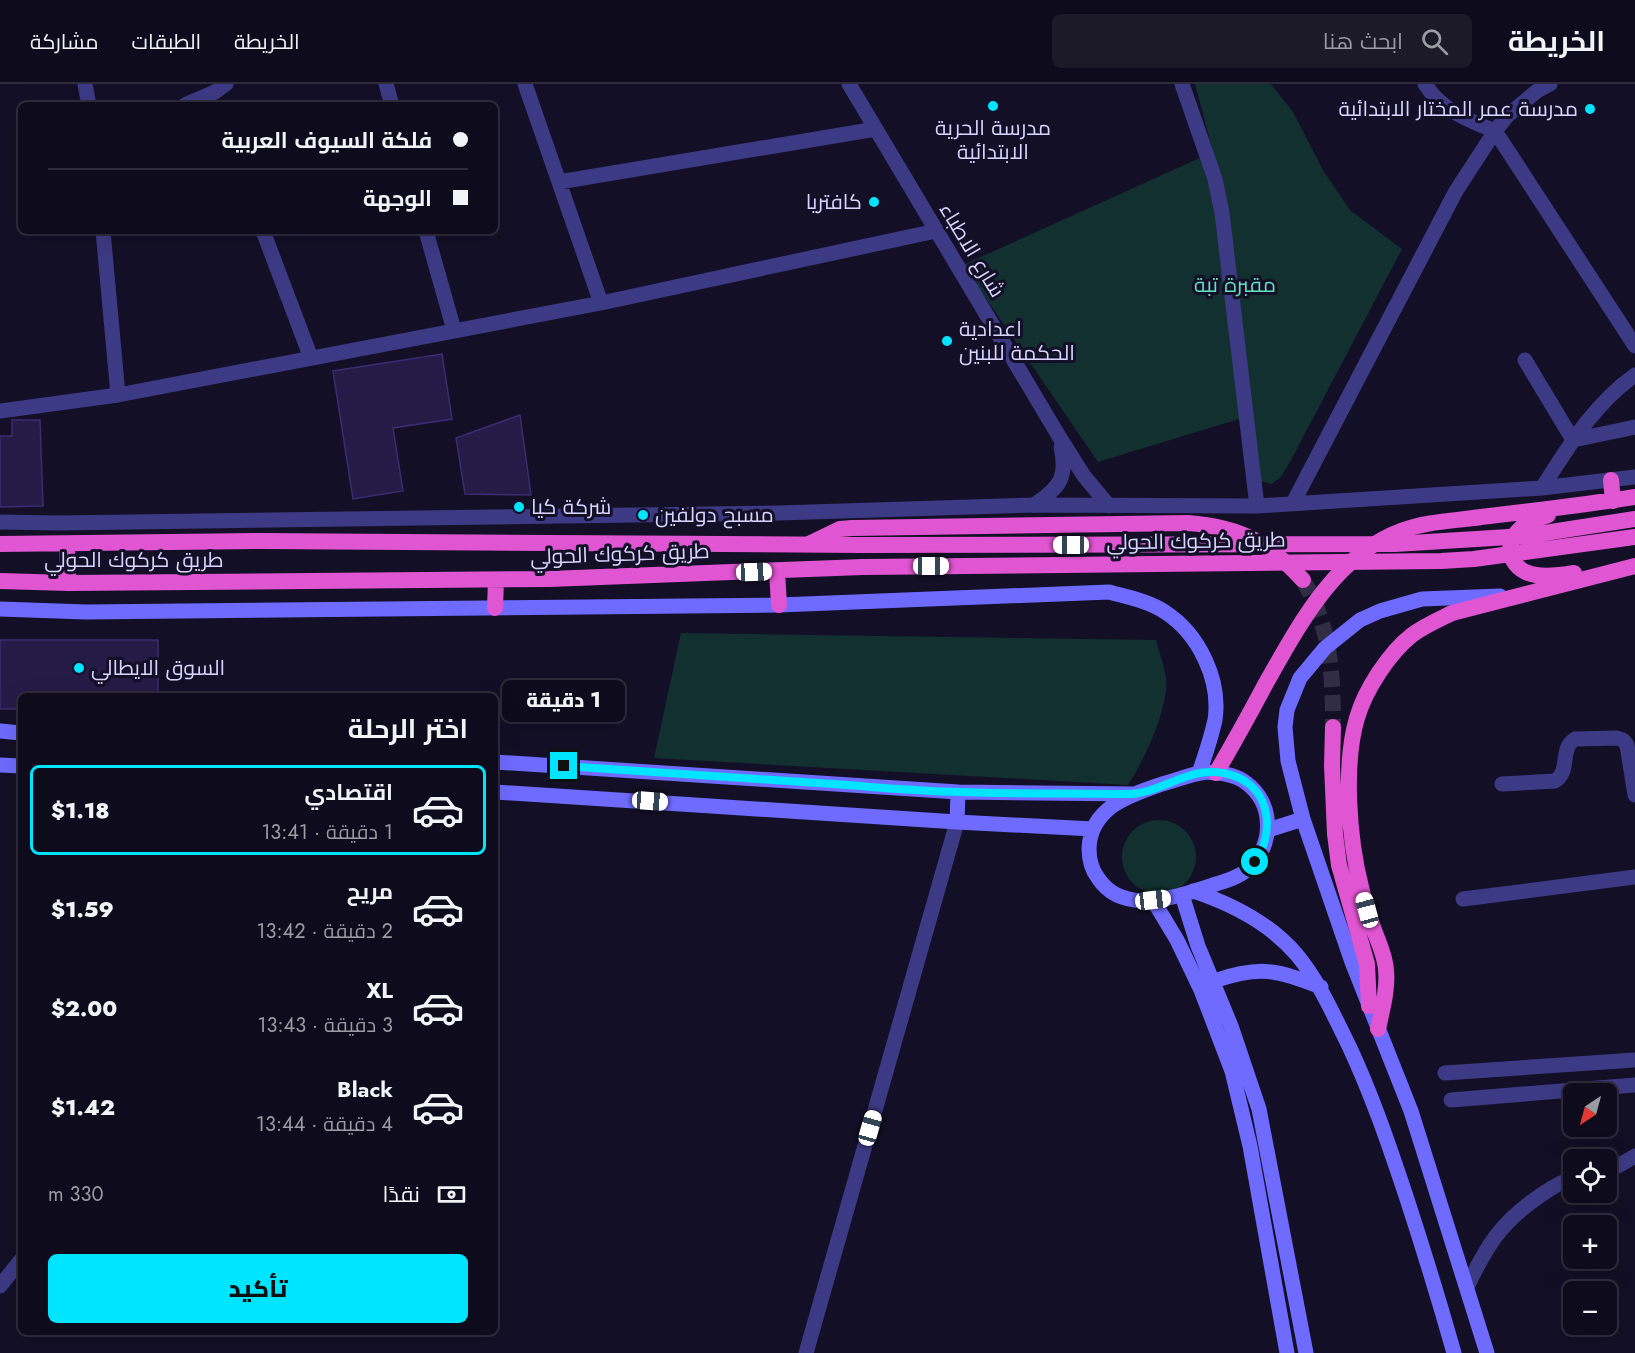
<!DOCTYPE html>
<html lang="ar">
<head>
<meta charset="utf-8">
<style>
	:root { --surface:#0e0b1c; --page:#1c1929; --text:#f1f3f6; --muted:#9b9ba3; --line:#2e2b3b; --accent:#00e5ff }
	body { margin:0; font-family:Jost,Cairo,sans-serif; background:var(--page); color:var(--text); direction:rtl; height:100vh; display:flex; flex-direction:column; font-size:22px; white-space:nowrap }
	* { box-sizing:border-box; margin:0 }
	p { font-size:20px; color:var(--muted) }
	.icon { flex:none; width:33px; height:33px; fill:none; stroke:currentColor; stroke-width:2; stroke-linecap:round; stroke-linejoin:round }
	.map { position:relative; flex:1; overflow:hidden; direction:ltr }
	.panel { position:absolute; left:18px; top:609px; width:480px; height:642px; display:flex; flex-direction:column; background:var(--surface); border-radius:9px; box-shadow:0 6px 24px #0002,0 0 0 2px var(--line); direction:rtl }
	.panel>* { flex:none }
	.top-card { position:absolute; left:18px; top:18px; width:480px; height:132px; border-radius:9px; box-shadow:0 6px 24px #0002,0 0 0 2px var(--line); direction:rtl; display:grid; align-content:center; height:132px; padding:0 30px; background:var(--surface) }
	.needle { width:39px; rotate:216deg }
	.buttons { position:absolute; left:1563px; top:999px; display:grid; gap:12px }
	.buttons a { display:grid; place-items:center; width:54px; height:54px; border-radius:9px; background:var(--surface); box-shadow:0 6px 24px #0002,0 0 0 2px var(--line); font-size:30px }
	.end { position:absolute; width:27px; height:27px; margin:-14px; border:8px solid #00e5ff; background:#111; box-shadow:0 0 0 3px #111 }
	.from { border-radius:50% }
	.bubble { position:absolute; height:42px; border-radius:9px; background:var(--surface); box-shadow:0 6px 24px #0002,0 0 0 2px var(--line); font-size:20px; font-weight:800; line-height:42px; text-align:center; direction:rtl }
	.car { position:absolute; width:18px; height:36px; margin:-18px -9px; border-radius:8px; box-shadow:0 0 4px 2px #0007; background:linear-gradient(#fff 24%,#345 0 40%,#fff 0 76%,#345 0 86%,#fff 0) }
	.top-card b { display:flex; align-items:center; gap:21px; height:57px; font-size:22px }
	.top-card b+b { border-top:2px solid var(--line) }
	.top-card i { width:15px; height:15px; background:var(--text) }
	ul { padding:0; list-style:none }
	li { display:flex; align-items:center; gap:18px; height:90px; margin:0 12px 9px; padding:0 18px; border:3px solid transparent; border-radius:9px }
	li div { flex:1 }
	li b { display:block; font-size:22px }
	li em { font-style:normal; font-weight:800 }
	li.active { border-color:var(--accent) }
	li>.icon { width:54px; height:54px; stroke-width:1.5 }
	h2 { padding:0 30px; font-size:27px; line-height:72px }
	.pay { display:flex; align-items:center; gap:15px; height:66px; padding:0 30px; font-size:22px }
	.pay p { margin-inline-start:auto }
	.cta { display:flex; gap:12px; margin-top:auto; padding:12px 30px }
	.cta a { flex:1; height:69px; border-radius:9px; background:var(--accent); color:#111; font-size:24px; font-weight:800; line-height:69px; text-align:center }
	header { display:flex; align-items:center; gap:36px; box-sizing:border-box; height:84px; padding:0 30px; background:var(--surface); border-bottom:2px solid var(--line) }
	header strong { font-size:28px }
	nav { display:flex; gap:33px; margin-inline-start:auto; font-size:21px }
	.search { width:420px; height:54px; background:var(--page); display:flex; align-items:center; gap:15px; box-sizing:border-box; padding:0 21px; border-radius:9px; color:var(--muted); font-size:22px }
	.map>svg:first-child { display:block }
	.green { fill:#12302f }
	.building { fill:#241b47; stroke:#3b2d73; stroke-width:1.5 }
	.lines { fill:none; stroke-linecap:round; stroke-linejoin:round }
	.trunk-tunnel { stroke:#312d47; stroke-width:16; stroke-dasharray:16 8; stroke-linecap:butt }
	.minor { stroke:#3d3a85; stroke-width:15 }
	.tertiary { stroke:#3d3a85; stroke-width:15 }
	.secondary { stroke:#6f6bff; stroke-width:15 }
	.trunk { stroke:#e055d1; stroke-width:16 }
	.trunk-bridge { stroke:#e055d1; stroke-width:16 }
	.route { stroke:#00e5ff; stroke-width:8 }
	.poi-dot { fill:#00e5ff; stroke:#130f26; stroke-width:2 }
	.labels { text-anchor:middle; stroke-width:6; stroke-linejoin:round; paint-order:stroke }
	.poi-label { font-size:21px; fill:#d9d4ff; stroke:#130f26; text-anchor:start }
	.street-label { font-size:21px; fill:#d9d4ff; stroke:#130f26 }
	.park-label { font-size:21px; fill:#5fe0c0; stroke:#130f26 }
</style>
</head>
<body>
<header>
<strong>الخريطة</strong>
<div class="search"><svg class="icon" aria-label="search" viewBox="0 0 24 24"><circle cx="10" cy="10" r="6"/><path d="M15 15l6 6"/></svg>ابحث هنا</div>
<nav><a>الخريطة</a><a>الطبقات</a><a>مشاركة</a></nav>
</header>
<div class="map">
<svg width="1635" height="1269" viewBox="0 0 1635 1269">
	<rect width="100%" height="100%" fill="#130f26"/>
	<!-- green -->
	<path class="green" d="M1195,0H1271L1293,28L1324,88L1350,126L1402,165L1290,378L1280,394L1271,400L1261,397L1252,331L1098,378L963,181L1213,68Z
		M681,549L1156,556C1160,572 1168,590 1166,606C1162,638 1145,674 1128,701L654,674Z
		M1122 773a37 37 0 1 1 74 0a37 37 0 1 1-74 0Z"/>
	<!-- building -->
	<path class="building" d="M442,270L452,335L393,344L403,407L353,415L333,287Z
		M520,331L531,411L465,410L456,354Z
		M12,336H40L43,422L0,423V352H12Z
		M0,556H158V612H21V625H0Z"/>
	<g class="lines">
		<!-- trunk-tunnel -->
		<path class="trunk-tunnel" d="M1303,496C1309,507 1315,518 1319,530C1332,566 1333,606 1333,643"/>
		<!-- minor -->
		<path class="minor" d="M85,0L89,21
			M386,0L392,21
			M525,0L601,219
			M1182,0L1215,95L1222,129L1257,422
			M1425,0C1441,26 1468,36 1495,47L1635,262
			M185,21L215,8L226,0
			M559,98L876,45
			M103,147L118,311
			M263,147L311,274
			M426,147L454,246
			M1525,276L1573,356L1635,343
			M0,327L118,311L601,219L936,147
			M1542,404C1569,362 1594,320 1635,291
			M1293,419L1456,107L1495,47L1507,32L1537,7L1550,0
			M0,438L59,439L779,429L1034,421L1257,422L1542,404L1635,393
			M1502,700L1555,697C1571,687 1559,665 1575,655L1617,654L1623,656L1627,661L1635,711
			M1463,815L1635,793
			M1606,1086L1618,1082L1635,1072
			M0,1202L21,1176
			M1467,1203C1487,1161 1501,1138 1541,1111C1551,1104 1562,1097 1574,1094"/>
		<!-- tertiary -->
		<path class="tertiary" d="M849,0L1060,354L1084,392L1109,422
			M1034,421C1059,404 1068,394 1061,363
			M1445,989L1635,976
			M1451,1016L1635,1001
			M806,1269L957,738"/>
		<!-- secondary -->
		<path class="secondary" d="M0,525L86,528L779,521L1109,508C1127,513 1149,517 1165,528C1199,550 1221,596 1215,636C1211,654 1205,672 1199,689
			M0,647L21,649
			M495,678L958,708L1134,710
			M0,681L21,682
			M1206,688C1220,689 1234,690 1245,698C1275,719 1274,762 1248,785C1237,795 1221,798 1207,803C1173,814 1122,831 1098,794C1091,785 1089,774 1089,764C1091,723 1130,711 1162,700C1177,696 1191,690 1206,688Z
			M495,708L957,738L1093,745
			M957,738L958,708
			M1268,746L1303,735
			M1193,807C1232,820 1270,839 1297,871C1320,899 1333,930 1349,962C1372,1011 1389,1061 1406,1112C1423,1164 1439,1216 1454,1269
			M1182,811L1198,862L1231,942L1259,1025L1306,1269
			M1153,816L1177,856L1201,906L1232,987L1250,1062L1287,1269
			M1214,897C1261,881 1276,886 1321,903
			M1487,1269L1411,1027L1352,878L1303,735L1288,677L1285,643L1287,626L1300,594L1325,564L1360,536L1380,527L1422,515L1500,512"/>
		<!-- trunk -->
		<path class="trunk" d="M1611,396L1613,417
			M1548,431C1538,435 1526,438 1519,446C1501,464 1513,488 1536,491C1548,493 1562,491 1574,489
			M0,460L263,457L862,461
			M67,460L68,499
			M809,460L840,445L852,444L1188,439C1240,443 1268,458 1303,496
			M777,487L779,521
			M0,497L68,499L549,495L863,483
			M495,524L496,496
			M1333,643L1332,682L1335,750L1339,781L1367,880L1369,922
			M1216,689C1233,660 1249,631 1265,601C1298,543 1334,472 1401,447C1426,437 1455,437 1481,433C1533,427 1584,421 1635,413
			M1378,945C1382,926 1388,905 1386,886C1385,871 1379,860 1374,846C1369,832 1364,817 1361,803C1349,756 1343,681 1357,634C1365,606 1389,569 1412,551C1424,542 1438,536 1452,529L1635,482"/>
		<!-- trunk-bridge -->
		<path class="trunk-bridge" d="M862,461L1395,460L1525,452L1635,435
			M863,483L1441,477L1474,475L1635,453"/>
	</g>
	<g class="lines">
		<!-- route -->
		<path class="route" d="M564,682C649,688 734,693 818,699C865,702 912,707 959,708C1015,710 1071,709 1127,710C1165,710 1194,675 1237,693C1272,708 1274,750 1255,778"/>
	</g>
	<!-- markers -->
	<g class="poi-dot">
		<circle cx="993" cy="22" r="6"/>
		<circle cx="1590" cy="25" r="6"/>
		<circle cx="874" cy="118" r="6"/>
		<circle cx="947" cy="257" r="6"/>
		<circle cx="519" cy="423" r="6"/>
		<circle cx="643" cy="431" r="6"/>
		<circle cx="79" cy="584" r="6"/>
	</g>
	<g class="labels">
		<!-- poi labels -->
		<g class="poi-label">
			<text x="1578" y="32" text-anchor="end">مدرسة عمر المختار الابتدائية</text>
			<text x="993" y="51" text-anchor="middle">مدرسة الحرية<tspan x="993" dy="24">الابتدائية</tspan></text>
			<text x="862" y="125" text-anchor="end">کافتریا</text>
			<text x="959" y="252">اعدادية<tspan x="959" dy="24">الحكمة للبنين</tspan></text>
			<text x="531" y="430">شركة كيا</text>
			<text x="655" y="438">مسبح دولفين</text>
			<text x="91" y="591">السوق الايطالي</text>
		</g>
		<!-- street labels -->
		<g class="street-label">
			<text transform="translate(972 166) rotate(59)" y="7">شارع الاطباء</text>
			<text transform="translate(1196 457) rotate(-1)" y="7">طريق كركوك الحولي</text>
			<text transform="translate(620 470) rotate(-2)" y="7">طريق كركوك الحولي</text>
			<text x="134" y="483">طريق كركوك الحولي</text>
		</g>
		<!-- park labels -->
		<g class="park-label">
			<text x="1235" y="208">مقبرة تبة</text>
		</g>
	</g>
</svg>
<div class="buttons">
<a><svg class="needle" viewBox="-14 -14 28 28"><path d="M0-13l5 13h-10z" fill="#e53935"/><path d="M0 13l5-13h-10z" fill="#9b9ba3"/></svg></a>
<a><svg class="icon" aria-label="locate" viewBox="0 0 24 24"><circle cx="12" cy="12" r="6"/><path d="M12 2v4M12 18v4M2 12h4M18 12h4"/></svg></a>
<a>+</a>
<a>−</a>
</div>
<i class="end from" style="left:1255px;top:778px"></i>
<i class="end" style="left:564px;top:682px"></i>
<div class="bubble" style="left:502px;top:596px;width:123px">1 دقيقة</div>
<i class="car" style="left:1071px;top:461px;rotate:270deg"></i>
<i class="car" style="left:931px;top:482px;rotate:90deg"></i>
<i class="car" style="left:754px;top:488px;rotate:88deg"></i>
<i class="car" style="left:650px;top:717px;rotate:94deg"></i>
<i class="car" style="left:1153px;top:816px;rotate:83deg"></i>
<i class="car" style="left:1367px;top:826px;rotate:345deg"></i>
<i class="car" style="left:870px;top:1044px;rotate:16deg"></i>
<div class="top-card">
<b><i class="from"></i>فلكة السيوف العربية</b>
<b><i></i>الوجهة</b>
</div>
<section class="panel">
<h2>اختر الرحلة</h2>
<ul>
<li class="active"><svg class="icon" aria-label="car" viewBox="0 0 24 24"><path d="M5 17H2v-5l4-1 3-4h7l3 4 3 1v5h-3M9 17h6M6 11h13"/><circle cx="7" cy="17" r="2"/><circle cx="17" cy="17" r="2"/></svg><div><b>اقتصادي</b><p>1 دقيقة · 13:41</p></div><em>$1.18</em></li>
<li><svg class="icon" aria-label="car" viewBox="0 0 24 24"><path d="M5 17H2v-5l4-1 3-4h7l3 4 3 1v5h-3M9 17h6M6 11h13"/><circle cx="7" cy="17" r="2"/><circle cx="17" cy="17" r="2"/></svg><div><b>مريح</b><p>2 دقيقة · 13:42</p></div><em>$1.59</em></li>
<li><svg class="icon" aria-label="car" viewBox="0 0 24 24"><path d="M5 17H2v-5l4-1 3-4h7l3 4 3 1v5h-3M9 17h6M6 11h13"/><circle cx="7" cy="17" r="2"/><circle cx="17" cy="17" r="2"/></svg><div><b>XL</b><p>3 دقيقة · 13:43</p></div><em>$2.00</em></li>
<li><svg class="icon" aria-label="car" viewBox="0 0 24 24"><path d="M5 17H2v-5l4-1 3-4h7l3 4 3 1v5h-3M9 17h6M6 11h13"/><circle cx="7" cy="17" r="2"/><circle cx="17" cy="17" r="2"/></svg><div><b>Black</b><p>4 دقيقة · 13:44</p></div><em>$1.42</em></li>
</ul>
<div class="pay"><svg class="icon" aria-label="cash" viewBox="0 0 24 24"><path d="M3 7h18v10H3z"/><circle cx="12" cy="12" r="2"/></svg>نقدًا<p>330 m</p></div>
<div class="cta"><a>تأكيد</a></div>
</section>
</div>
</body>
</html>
